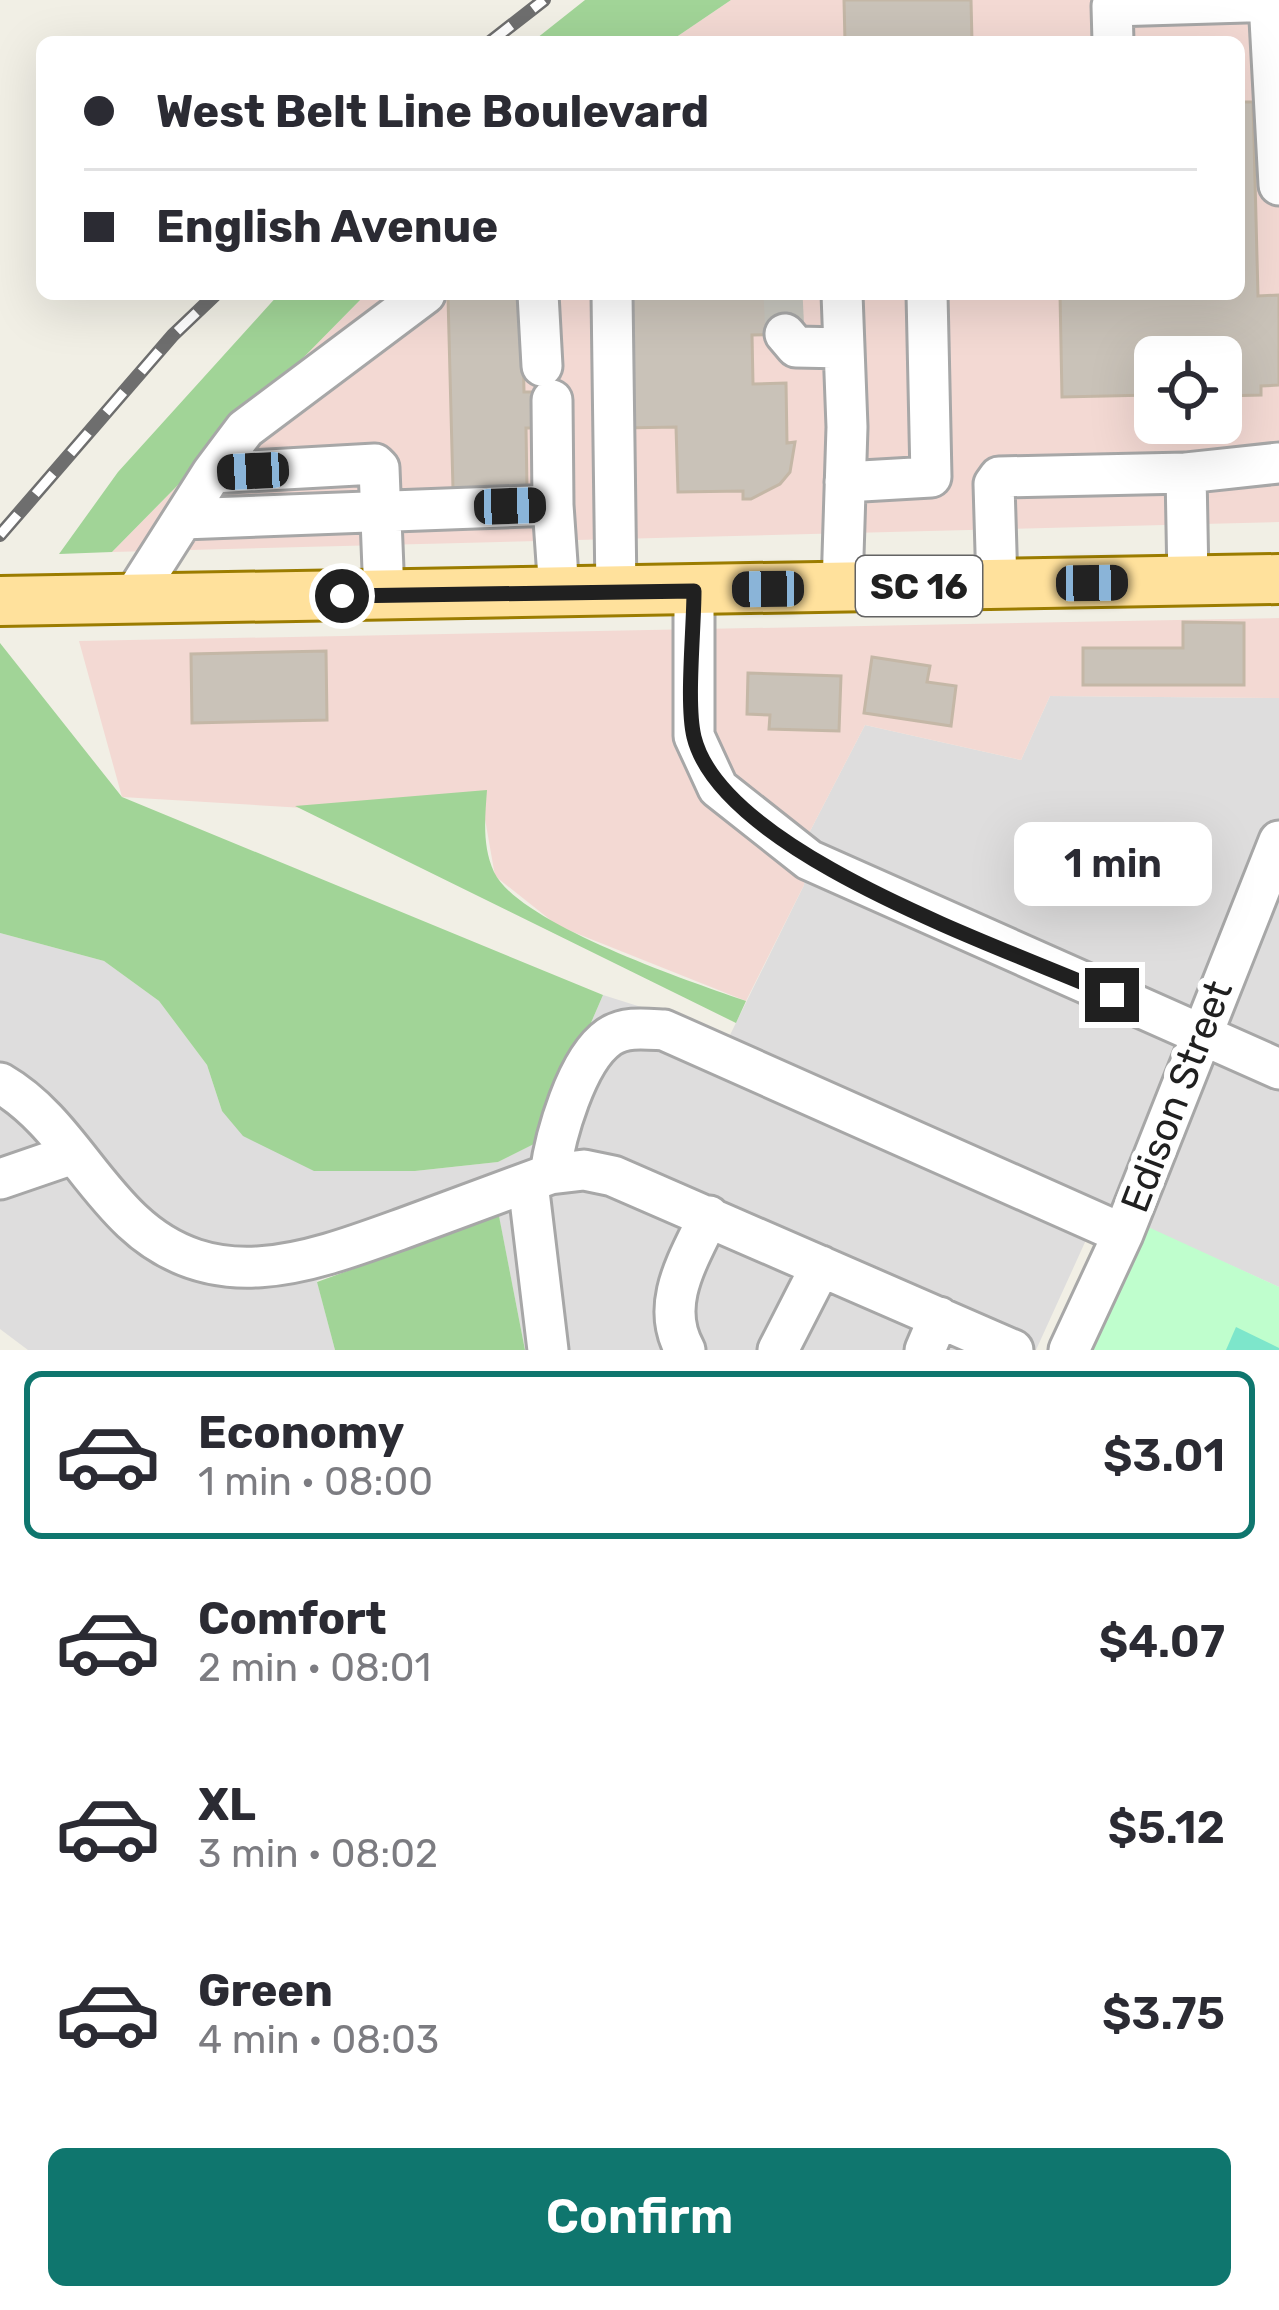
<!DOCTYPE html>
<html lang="en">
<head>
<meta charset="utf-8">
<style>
	:root { --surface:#fff; --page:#f7f7f7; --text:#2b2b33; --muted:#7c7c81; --line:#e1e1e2; --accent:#0f766e }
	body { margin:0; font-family:Rubik,sans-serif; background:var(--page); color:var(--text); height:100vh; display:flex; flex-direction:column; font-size:45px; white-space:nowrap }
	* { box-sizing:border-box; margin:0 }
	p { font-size:39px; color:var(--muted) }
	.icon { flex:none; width:66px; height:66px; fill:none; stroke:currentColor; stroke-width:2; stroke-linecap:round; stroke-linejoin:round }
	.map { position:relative; height:1350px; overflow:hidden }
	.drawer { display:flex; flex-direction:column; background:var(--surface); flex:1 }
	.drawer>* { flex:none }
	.hud { position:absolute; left:36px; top:36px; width:1209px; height:264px; border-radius:18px; box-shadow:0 12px 48px #0002; display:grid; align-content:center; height:264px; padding:0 48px; background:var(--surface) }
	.controls { position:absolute; left:1134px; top:336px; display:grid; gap:24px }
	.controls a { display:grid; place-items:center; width:108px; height:108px; border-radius:18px; background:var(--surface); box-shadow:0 12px 48px #0002; font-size:60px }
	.end { position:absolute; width:54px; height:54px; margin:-27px; border:15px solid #202020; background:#fff; box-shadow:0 0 0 6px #fff }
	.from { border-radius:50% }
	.bubble { position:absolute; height:84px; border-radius:18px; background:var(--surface); box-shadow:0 12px 48px #0002; font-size:39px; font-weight:600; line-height:84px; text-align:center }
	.car { position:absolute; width:36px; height:72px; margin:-36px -18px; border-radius:15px; box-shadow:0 0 9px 3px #0007; background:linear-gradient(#222 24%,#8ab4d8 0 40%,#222 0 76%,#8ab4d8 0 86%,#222 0) }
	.hud b { display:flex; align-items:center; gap:42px; height:114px; font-size:45px }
	.hud b+b { border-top:3px solid var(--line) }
	.hud i { width:30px; height:30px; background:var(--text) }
	ul { padding:21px 0 0; list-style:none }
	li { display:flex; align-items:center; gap:36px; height:168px; margin:0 24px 18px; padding:0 24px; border:6px solid transparent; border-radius:18px }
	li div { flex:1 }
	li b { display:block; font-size:45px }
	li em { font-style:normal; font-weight:600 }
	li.on { border-color:var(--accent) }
	li>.icon { width:108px; height:108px; stroke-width:1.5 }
	.action { display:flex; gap:24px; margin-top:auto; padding:24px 48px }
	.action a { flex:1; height:138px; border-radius:18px; background:var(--accent); color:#fff; font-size:48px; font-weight:600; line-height:138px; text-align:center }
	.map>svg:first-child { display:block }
	.residential { fill:#dedddd }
	.commercial { fill:#f3d9d3; fill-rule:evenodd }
	.forest { fill:#a1d497 }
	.park { fill:#bffecd }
	.pitch { fill:#7de6cb }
	.building { fill:#c9c2b8; stroke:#c4b7a6; stroke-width:3 }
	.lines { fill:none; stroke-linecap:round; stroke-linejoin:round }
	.minor-tunnel { stroke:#c7c6be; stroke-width:39; stroke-dasharray:39 20; stroke-linecap:butt }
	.minor-casing { stroke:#a7a7a7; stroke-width:45 }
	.major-casing { stroke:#9b7c00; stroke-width:54 }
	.minor { stroke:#fff; stroke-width:39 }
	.major { stroke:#ffe19c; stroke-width:48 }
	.rail-casing { stroke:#6e6e6e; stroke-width:14 }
	.rail { stroke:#fff; stroke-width:9; stroke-dasharray:27; stroke-linecap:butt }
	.route { stroke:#202020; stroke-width:15 }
	.labels { text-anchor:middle; stroke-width:12; stroke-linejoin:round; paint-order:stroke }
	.shield { fill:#fff; stroke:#636363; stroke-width:3 }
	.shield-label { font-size:36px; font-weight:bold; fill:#202020 }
	.street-label { font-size:39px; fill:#202020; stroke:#fff }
</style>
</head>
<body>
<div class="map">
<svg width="1279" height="1350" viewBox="0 0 1279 1350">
	<rect width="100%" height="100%" fill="#f1efe5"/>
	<!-- residential -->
	<path class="residential" d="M1050,696L1279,698V1287L1101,1207L1036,1350H525L499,1217L317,1281L335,1350H28L0,1329V933L104,961L159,1001L207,1065L222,1111L313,1170L415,1171L498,1162L540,1141L603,995L730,1035L804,885L807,837L865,725L1021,760Z"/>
	<!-- commercial -->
	<path class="commercial" d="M731,0H1279V522L112,552L366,294H1239V42H669ZM1155,357H1221V423H1155Z
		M1279,618V698L1050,696L1021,760L865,725L807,837L804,885L746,1001L558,926L495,876L485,819L122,797L79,641Z"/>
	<!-- forest -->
	<path class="forest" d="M585,0H731L669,42H532Z
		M279,294H366L112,552L59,554L118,472Z
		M0,643L122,797L603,995L540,1141L498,1162L415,1171H314L243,1136L222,1111L207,1065L159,1001L104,961L0,933Z
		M487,790C485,818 482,846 494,872C519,924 691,982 746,1001L736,1023L295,806Z
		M499,1216L525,1350H335L317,1282Z"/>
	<!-- park -->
	<path class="park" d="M1146,1226L1279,1287V1350H1092Z"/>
	<!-- pitch -->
	<path class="pitch" d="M1236,1327L1279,1348V1350H1226Z"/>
	<!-- building -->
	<path class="building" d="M844,0H971L972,42H845Z
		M1239,102H1253L1258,296L1279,295V385L1261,386V395L1223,396L1221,421V357H1155V422L1151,395L1062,397L1060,294H1239Z
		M796,294L797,334L752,335L753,384L786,383L787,443L795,442L790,472L780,484L751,499H743V491L678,492L676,427L624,428L621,297Z
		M522,296L524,392H540L541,428H526L527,488L453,489L448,297Z
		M1158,423H1218L1186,432Z
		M1183,622L1244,623V685H1083V648H1183Z
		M326,651L327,720L192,723L191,654Z
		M872,657L930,666L927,682L956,686L951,726L864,713Z
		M748,673L841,676L839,731L769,729L770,715L747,714Z"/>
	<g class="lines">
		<!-- minor-tunnel -->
		<path class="minor-tunnel" d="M783,294L785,334"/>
		<!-- minor casing -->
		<g class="minor-casing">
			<path id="minor" d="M1269,1L1279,185
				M1113,42L1112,6L1279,1
				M538,294L542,366
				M612,294L616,592
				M785,334L796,347L844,348
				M552,400L553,505
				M212,473L245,429L425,294
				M845,482L931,477L927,294
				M183,519L553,505L559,592
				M1188,580L1186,473L1279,463
				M997,585L994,484L999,477L1186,473
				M842,588L847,427L842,294
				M694,591V736L718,788L809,860L1279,1069
				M132,599L212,473L375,464L379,468L384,595
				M0,1083C57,1116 85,1177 132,1221C215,1299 310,1262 404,1228C452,1210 501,1192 550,1174L584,1170L613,1176L1013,1350
				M550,1174C555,1137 576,1060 609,1037C625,1026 646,1029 664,1030L1123,1234
				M0,1179L73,1154
				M528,1183L548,1350
				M685,1350C659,1304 689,1259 709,1216
				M778,1350L821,1266
				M925,1350L939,1317
				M1069,1350L1123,1234L1279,841"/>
		</g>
		<!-- major casing -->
		<g class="major-casing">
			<path id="major" d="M0,601L1279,579"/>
		</g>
		<!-- minor -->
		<use href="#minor" class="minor"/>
		<!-- major -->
		<use href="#major" class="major"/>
		<!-- rail casing -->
		<g class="rail-casing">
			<path id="rail" d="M490,42L544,0
				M0,535L173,335L216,294"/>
		</g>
		<!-- rail -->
		<use href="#rail" class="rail"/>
	</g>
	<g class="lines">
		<!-- route -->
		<path class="route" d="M342,596L694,591C694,629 686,704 694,737C723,854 1006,948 1112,995"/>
	</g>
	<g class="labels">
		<!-- shield labels -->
		<rect class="shield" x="856" y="556" width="126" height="60" rx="9"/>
		<g class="shield-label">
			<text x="919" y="599">SC 16</text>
		</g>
		<!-- street labels -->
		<g class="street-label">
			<text transform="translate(1176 1096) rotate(-69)" y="14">Edison Street</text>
		</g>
	</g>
</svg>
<div class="controls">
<a><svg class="icon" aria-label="locate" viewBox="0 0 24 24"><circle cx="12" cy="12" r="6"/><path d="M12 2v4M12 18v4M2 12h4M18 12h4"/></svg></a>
</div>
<i class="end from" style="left:342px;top:596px"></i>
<i class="end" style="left:1112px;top:995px"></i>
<div class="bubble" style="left:1014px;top:822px;width:198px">1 min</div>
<i class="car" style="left:253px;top:471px;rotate:267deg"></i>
<i class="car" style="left:510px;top:506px;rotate:88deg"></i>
<i class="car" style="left:1092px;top:583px;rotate:89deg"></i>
<i class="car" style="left:768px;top:589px;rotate:269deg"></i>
<div class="hud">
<b><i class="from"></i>West Belt Line Boulevard</b>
<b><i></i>English Avenue</b>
</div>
</div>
<section class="drawer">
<ul>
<li class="on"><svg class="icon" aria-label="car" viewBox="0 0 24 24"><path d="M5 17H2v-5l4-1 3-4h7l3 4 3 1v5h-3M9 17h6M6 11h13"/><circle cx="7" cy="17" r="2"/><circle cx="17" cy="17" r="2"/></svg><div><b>Economy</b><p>1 min · 08:00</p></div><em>$3.01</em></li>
<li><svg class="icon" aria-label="car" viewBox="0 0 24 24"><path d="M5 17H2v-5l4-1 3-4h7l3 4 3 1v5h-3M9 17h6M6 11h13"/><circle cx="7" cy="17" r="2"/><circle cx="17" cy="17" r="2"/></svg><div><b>Comfort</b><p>2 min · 08:01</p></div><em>$4.07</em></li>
<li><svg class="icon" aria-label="car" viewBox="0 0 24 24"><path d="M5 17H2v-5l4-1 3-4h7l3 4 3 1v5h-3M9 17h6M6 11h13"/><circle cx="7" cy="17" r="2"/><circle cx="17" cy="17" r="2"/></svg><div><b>XL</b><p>3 min · 08:02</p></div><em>$5.12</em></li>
<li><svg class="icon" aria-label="car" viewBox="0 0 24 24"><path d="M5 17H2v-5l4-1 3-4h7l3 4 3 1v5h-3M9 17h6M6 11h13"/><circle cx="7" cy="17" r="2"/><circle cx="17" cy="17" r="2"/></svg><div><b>Green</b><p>4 min · 08:03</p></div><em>$3.75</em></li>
</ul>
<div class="action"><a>Confirm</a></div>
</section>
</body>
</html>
